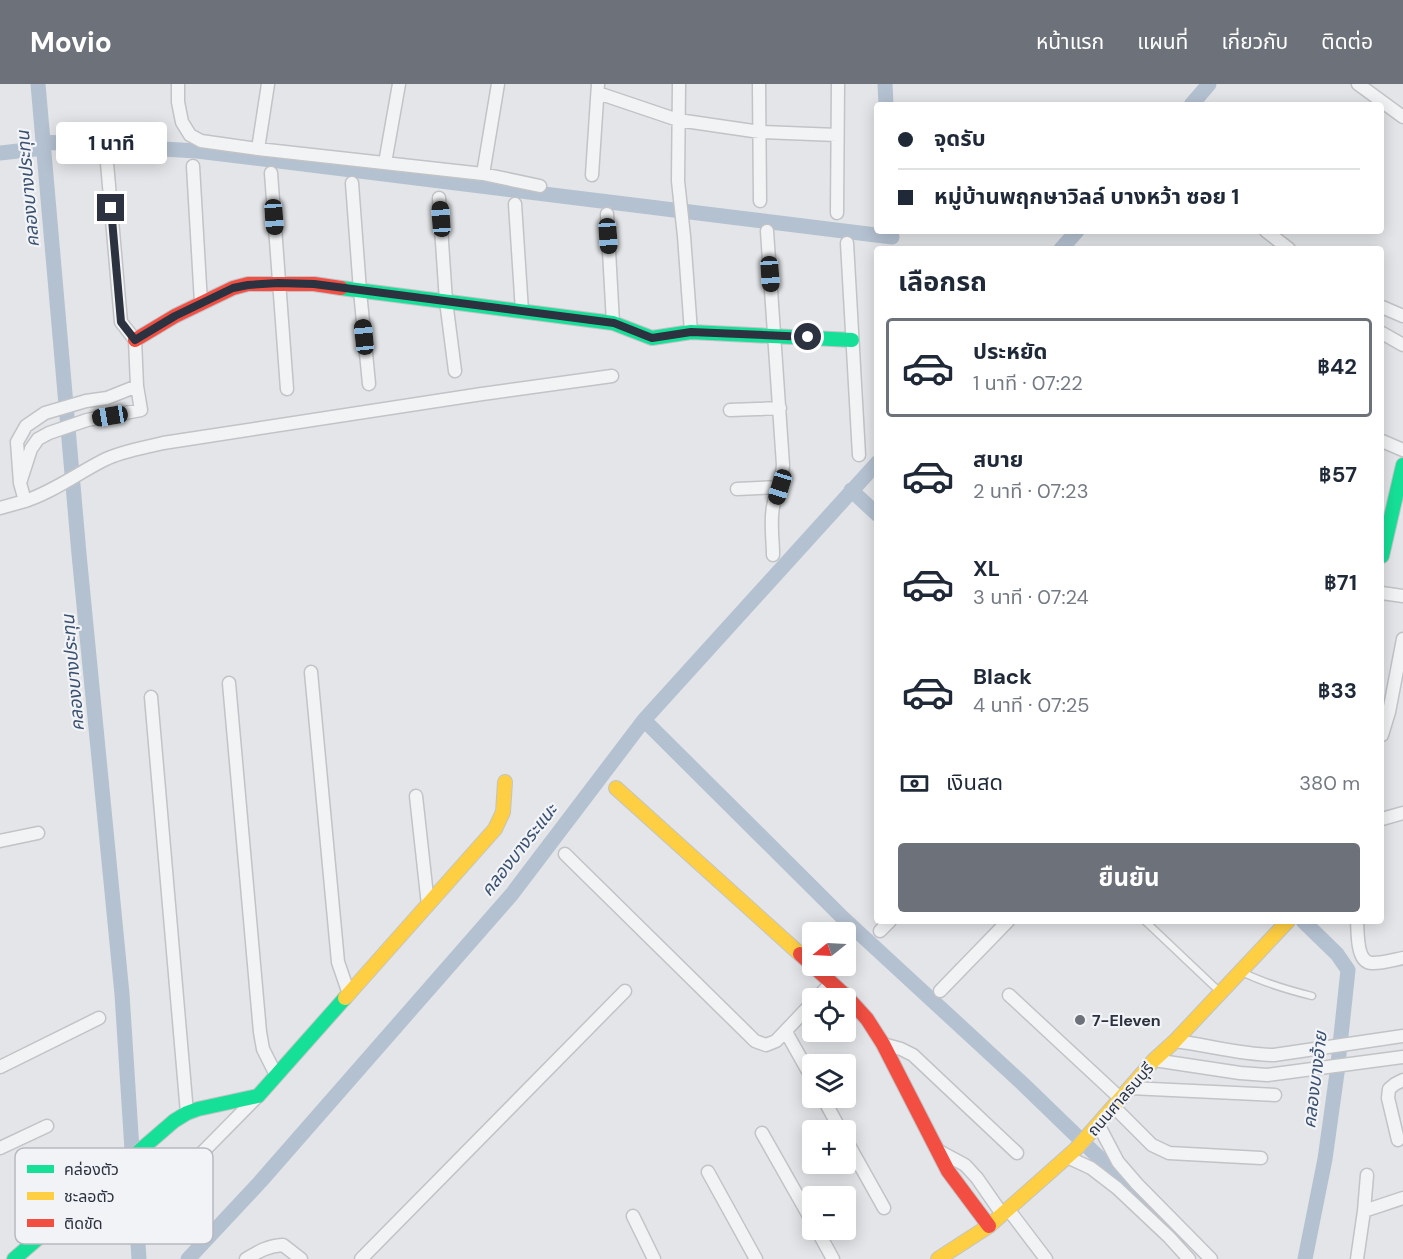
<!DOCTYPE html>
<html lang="th">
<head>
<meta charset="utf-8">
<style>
	:root { --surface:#fff; --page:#f2f2f3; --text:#1f2937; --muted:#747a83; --line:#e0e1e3; --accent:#6c717a }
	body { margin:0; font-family:"DM Sans","Noto Sans Thai",sans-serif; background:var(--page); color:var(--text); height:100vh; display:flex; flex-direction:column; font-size:22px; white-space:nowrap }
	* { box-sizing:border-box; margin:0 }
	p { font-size:20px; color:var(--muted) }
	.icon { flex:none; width:33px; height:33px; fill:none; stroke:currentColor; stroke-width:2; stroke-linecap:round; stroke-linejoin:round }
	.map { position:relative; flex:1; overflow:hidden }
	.panel { position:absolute; left:874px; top:162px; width:510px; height:678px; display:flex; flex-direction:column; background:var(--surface); border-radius:6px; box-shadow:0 3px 15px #0003 }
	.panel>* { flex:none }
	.hud { position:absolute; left:874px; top:18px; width:510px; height:132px; border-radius:6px; box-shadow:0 3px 15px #0003; display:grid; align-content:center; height:132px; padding:0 24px; background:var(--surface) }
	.needle { width:39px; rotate:252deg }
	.tools { position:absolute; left:802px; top:838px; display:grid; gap:12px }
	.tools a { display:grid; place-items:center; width:54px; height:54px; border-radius:6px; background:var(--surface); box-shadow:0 3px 15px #0003; font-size:30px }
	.end { position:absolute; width:27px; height:27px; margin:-14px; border:8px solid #2c323f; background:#fff; box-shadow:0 0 0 3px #fff }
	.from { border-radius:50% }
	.bubble { position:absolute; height:42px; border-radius:6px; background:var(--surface); box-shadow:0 3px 15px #0003; font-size:20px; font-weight:700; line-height:42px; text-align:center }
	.car { position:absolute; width:18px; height:36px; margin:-18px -9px; border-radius:8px; box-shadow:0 0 4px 2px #0007; background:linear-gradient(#222 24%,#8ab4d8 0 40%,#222 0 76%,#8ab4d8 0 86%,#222 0) }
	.hud b { display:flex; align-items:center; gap:21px; height:57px; font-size:22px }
	.hud b+b { border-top:2px solid var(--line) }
	.hud i { width:15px; height:15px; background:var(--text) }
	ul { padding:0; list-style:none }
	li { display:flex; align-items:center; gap:18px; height:99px; margin:0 12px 9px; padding:0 12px; border:3px solid transparent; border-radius:6px }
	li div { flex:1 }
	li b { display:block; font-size:22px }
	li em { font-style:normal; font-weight:700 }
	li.current { border-color:var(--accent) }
	li>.icon { width:54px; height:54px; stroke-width:1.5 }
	h2 { padding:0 24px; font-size:27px; line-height:72px }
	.pay { display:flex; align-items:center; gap:15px; height:66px; padding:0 24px; font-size:22px }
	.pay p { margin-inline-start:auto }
	.primary-button { display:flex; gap:12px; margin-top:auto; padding:12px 24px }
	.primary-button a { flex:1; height:69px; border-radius:6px; background:var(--accent); color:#fff; font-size:24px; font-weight:700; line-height:69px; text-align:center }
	header { display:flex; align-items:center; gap:36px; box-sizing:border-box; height:84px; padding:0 30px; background:var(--accent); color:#fff }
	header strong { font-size:28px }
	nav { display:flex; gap:33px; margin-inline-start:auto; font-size:21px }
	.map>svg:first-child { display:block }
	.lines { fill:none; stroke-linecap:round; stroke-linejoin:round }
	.canal { stroke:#b4c1d0; stroke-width:15 }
	.lane-casing { stroke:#c2c3c6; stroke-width:9 }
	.street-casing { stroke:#c2c3c6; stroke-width:15 }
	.fast-casing { stroke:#c2c3c6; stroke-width:16 }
	.slow-casing { stroke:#c2c3c6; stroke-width:16 }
	.jam-casing { stroke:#c2c3c6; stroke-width:16 }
	.lane { stroke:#f2f3f4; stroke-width:6 }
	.street { stroke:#f2f3f4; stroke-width:12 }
	.fast { stroke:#16e098; stroke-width:14 }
	.slow { stroke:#ffcf43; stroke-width:14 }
	.jam { stroke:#f24e42; stroke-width:14 }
	.route { stroke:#2c323f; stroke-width:8 }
	.poi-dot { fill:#6c717a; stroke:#f1f3f6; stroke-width:2 }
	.labels { text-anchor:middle; stroke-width:4.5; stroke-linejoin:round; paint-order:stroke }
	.poi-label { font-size:16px; font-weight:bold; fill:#2c323f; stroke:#f1f3f6; text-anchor:start }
	.street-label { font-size:16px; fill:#2c323f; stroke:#f1f3f6 }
	.water-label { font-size:18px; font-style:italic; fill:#3a506f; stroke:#f1f3f6 }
	.key { fill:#f1f3f6; stroke:#b6b9bf; stroke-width:1.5 }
	.key-label { font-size:16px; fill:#2c323f }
</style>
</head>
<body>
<header>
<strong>Movio</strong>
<nav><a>หน้าแรก</a><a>แผนที่</a><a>เกี่ยวกับ</a><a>ติดต่อ</a></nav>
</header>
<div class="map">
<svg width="1403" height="1175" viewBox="0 0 1403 1175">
	<rect width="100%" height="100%" fill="#e3e5e8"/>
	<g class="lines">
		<!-- canal -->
		<path class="canal" d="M38,0L79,470L122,910L139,1175
			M885,0L886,21
			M1191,21L1209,0
			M43,58L197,67L892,153
			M0,69L44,64
			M1061,165L1077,147
			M851,406L878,431
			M644,636L844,835L1023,1000L1178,1150
			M1303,837L1337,870L1348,886L1337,989L1325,1075L1305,1175
			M188,1175L260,1098L512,810L644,636L878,378"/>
		<!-- lane casing -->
		<g class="lane-casing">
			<path id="lane" d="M1145,837L1220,908
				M1242,888C1264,899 1288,906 1312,912"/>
		</g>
		<!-- street casing -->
		<g class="street-casing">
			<path id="street" d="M178,0V18L182,38L190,51L201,57L258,65L483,90L540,102
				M679,0L678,97L684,152L691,248
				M759,0L760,117
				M1358,0L1403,33
				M598,9L678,36L760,48L837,51
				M258,65L268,0
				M385,79L399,0
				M193,82L201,219
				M271,89L287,305
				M483,90L498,0
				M592,91L598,0
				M352,99L360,207L369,300
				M439,114L446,217L455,287
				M515,120L522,227
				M837,129L838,0
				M607,130L613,239
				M767,147L783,381C782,396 776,408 773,423C770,438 773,456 773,471
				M1266,147L1289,165
				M847,159L859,371
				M1382,223L1403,232
				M1382,249L1403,261
				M730,326L780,324
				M1382,357L1403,366
				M20,399L31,365L38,355L49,349L87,336L141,326L137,302L135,256L121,238L107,79
				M737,405L780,403
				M25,417C53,408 78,389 104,376C122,367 143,364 163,359L482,310L612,292
				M0,424L25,417L20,399L17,358L26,342L45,329L86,317L107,314L137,302
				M1382,509L1403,512
				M311,588L338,878L349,910
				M229,599L260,948L263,965L276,991
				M151,613L187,1029
				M1382,651L1389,628L1403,555
				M416,712L428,821
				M1382,735L1403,729
				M0,757L38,749
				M565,770L755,957L766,961L776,957L813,918
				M1357,837C1358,849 1356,880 1373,879C1383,879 1393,876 1403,874
				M880,847L890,837
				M940,907L1008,837
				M1009,911L1121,1015
				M816,915L831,899
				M786,948L813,996
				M1175,957C1208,961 1241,971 1274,971L1403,952
				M883,960L901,965L913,971L1017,1069
				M1154,976L1240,989L1267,991L1403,973
				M0,983L99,934
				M1130,1004L1275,1011
				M823,1014L841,1047
				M1114,1023L1152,1061L1169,1069L1261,1074
				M1098,1040L1118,1078L1137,1100L1211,1175
				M762,1049L813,1139
				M846,1056L884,1124
				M1398,1056L1388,1014L1389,1005L1395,1000L1403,996
				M0,1064L47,1042
				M939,1067L965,1081L977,1094L1002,1130
				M1067,1073L1091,1084L1117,1104L1169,1153L1189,1175
				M186,1085L258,1012
				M708,1088L756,1175
				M1008,1125L1046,1175
				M1364,1127L1367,1091
				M633,1132L654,1175
				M817,1146L833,1175
				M246,1175C259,1167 268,1162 283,1161L301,1175
				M361,1175L625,907
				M1357,1175L1364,1127L1403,1114"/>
		</g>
		<!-- fast casing -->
		<g class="fast-casing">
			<path id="fast" d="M341,204L613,239L652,254L691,248L852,256
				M1382,472L1403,381
				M14,1175L174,1037L187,1029L198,1025L258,1012L345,914"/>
		</g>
		<!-- slow casing -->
		<g class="slow-casing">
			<path id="slow" d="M616,704L800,870
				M345,914L495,745L503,728L505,698
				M938,1175L989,1142L1076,1065L1154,976L1175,957L1288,837"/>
		</g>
		<!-- jam casing -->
		<g class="jam-casing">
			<path id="jam" d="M135,256L175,232L233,204L248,200H314L341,204
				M800,870L847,913L867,935L883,960L948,1087L989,1142"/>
		</g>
		<!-- lane -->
		<use href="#lane" class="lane"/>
		<!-- street -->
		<use href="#street" class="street"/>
		<!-- fast -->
		<use href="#fast" class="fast"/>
		<!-- slow -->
		<use href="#slow" class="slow"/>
		<!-- jam -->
		<use href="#jam" class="jam"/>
	</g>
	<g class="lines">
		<!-- route -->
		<path class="route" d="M111,124L121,238L135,256L175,232L233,204L248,201L278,199L314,200L614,239L652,254L691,248L808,253"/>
	</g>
	<!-- markers -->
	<circle class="poi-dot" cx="1080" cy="936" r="6"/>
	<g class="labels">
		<!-- poi labels -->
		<g class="poi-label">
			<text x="1092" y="942">7-Eleven</text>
		</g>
		<!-- street labels -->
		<g class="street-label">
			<text transform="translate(1120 1015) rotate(-49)" y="6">ถนนศาลธนบุรี</text>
		</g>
		<!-- water labels -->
		<g class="water-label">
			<text transform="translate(28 105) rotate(-95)" y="6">คลองบางประทุน</text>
			<text transform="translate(73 589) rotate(-95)" y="6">คลองบางประทุน</text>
			<text transform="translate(519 766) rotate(-52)" y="6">คลองบางระแนะ</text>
			<text transform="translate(1315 996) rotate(-83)" y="6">คลองบางอ้าย</text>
		</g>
	</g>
	<!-- legend -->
	<rect x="15" y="1064" width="198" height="96" rx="9" class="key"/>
	<rect x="27" y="1081" width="27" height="8" fill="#16e098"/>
	<rect x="27" y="1108" width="27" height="8" fill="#ffcf43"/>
	<rect x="27" y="1135" width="27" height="8" fill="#f24e42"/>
	<g class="key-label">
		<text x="64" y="1091">คล่องตัว</text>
		<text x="64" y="1118">ชะลอตัว</text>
		<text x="64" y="1145">ติดขัด</text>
	</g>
</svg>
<div class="tools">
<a><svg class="needle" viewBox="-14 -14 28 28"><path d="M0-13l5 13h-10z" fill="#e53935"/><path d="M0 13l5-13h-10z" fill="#747a83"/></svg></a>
<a><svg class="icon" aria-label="locate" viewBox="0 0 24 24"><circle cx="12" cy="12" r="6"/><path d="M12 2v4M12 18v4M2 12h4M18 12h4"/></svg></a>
<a><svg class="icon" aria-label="layers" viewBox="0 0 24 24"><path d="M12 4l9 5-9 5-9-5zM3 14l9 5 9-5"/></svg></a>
<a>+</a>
<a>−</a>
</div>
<i class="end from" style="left:808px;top:253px"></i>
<i class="end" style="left:111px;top:124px"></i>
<div class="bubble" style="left:56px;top:38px;width:111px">1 นาที</div>
<i class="car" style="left:274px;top:133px;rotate:176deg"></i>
<i class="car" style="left:441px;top:135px;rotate:356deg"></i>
<i class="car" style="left:608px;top:152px;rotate:176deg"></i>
<i class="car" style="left:770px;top:190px;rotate:176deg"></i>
<i class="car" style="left:364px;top:253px;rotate:354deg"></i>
<i class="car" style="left:110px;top:332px;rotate:261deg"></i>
<i class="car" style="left:780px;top:403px;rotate:197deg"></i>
<div class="hud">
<b><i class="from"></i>จุดรับ</b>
<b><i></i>หมู่บ้านพฤกษาวิลล์ บางหว้า ซอย 1</b>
</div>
<section class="panel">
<h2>เลือกรถ</h2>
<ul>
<li class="current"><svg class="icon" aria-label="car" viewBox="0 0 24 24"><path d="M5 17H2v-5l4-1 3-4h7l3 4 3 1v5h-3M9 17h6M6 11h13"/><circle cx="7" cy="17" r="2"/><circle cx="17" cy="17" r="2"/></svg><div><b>ประหยัด</b><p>1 นาที · 07:22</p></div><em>฿42</em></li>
<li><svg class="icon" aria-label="car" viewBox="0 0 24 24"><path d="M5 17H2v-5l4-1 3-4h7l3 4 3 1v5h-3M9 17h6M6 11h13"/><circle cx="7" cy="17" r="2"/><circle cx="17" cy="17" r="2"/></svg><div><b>สบาย</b><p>2 นาที · 07:23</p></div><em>฿57</em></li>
<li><svg class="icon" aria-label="car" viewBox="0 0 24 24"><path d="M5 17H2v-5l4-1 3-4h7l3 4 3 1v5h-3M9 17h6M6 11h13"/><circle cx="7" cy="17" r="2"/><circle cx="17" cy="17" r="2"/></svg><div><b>XL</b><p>3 นาที · 07:24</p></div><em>฿71</em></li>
<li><svg class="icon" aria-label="car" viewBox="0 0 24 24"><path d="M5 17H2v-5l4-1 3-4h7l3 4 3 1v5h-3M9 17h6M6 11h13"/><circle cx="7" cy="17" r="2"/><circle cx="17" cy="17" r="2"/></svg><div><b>Black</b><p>4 นาที · 07:25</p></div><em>฿33</em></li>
</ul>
<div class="pay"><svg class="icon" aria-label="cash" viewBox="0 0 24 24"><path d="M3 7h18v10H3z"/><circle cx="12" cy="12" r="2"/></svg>เงินสด<p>380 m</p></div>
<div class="primary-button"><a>ยืนยัน</a></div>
</section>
</div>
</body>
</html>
